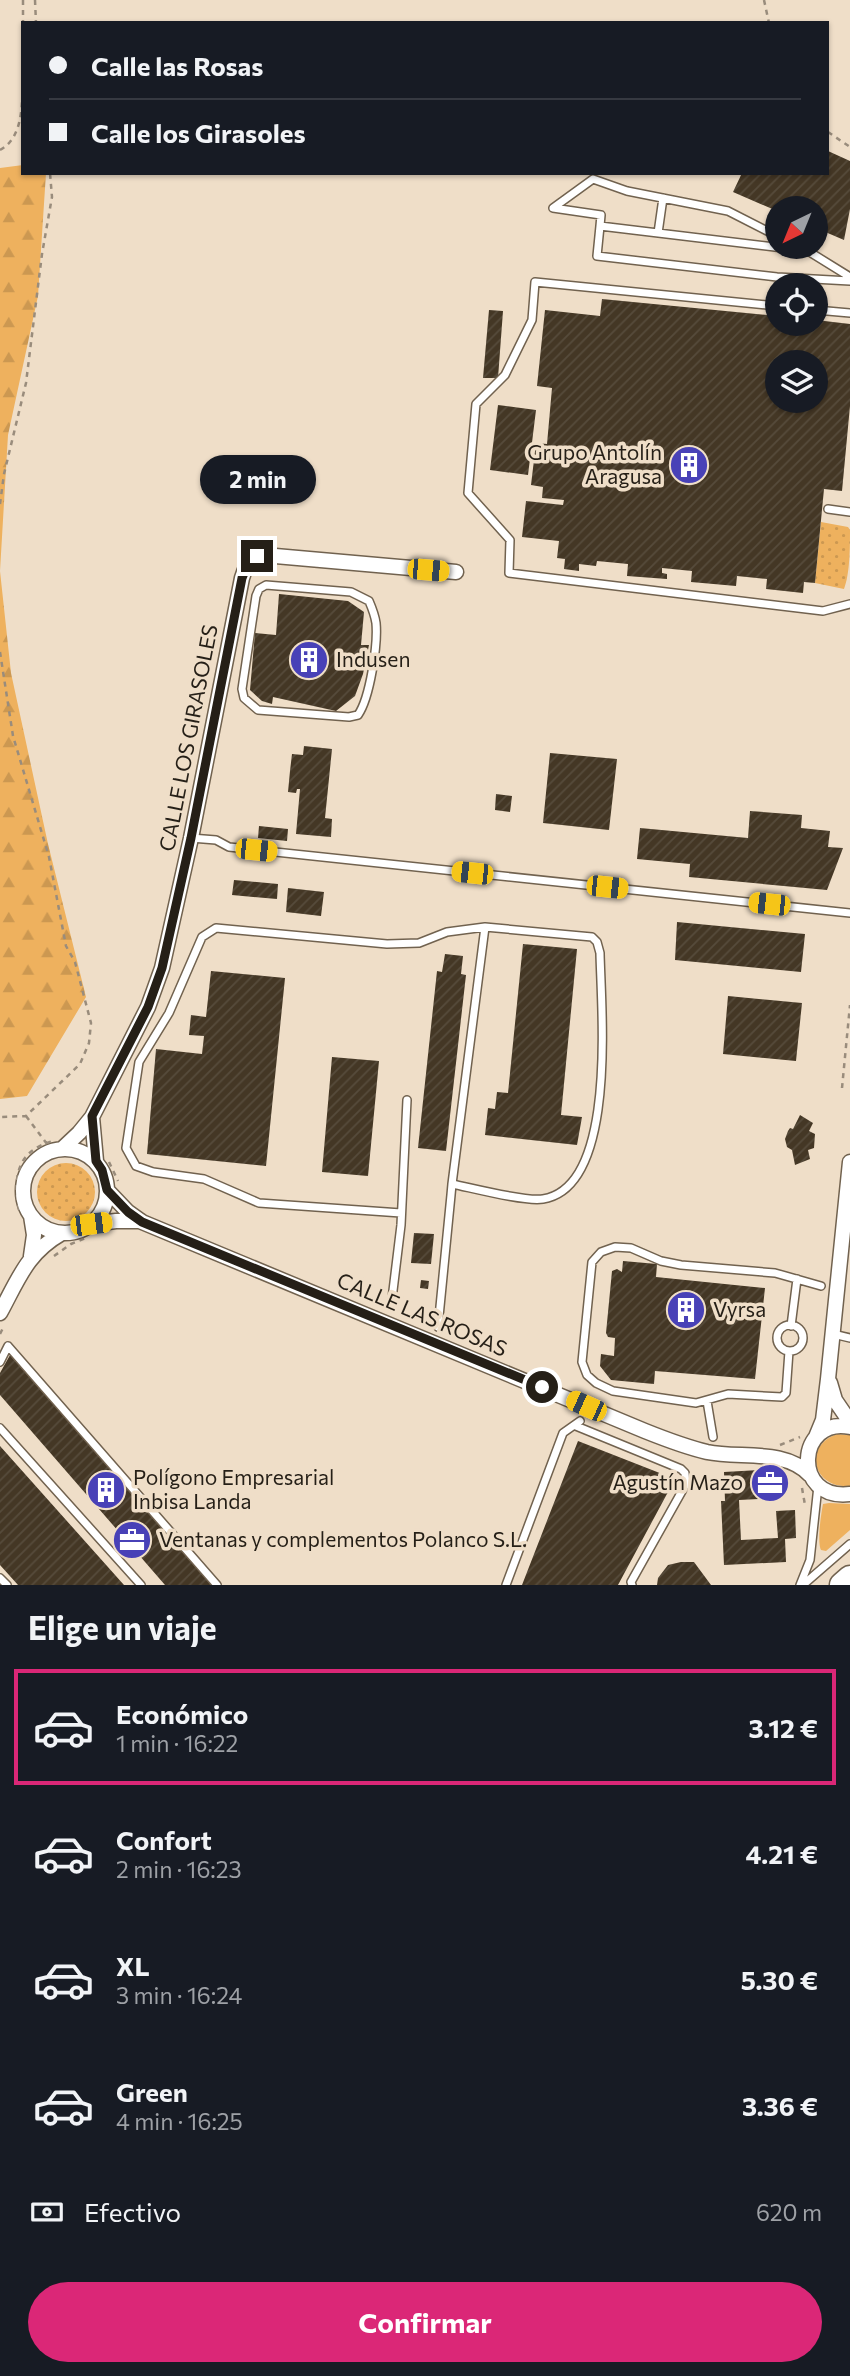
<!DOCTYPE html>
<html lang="es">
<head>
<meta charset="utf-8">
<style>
	:root { --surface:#171b24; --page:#242831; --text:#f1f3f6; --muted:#9ea1a6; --line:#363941; --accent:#db2777 }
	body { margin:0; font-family:Commissioner,sans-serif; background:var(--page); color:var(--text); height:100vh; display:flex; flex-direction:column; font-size:26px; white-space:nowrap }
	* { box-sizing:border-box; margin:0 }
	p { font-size:23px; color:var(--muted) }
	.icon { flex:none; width:38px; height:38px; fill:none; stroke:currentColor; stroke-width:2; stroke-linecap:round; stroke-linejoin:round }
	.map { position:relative; height:1585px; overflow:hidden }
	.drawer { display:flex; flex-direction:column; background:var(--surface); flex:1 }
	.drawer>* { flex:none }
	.banner { position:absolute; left:21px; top:21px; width:808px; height:154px; border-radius:0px; box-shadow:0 2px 5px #0004; display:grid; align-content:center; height:154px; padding:0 28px; background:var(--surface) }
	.needle { width:46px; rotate:223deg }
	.controls { position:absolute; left:765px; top:196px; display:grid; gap:14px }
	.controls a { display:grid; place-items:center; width:63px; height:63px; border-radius:50%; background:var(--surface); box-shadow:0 2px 5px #0004; font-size:35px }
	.end { position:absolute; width:32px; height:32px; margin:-16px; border:9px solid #251f17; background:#fff; box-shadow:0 0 0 4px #fff }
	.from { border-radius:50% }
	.bubble { position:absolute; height:49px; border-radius:24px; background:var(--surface); box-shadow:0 2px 5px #0004; font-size:23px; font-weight:700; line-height:49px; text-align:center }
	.car { position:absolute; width:21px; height:42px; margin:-21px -10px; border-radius:9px; box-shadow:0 0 5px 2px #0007; background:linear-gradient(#f5c518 24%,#345 0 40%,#f5c518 0 76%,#345 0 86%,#f5c518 0) }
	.banner b { display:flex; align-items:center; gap:24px; height:66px; font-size:26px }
	.banner b+b { border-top:2px solid var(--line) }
	.banner i { width:18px; height:18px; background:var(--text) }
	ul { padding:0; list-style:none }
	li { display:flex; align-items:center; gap:21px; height:116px; margin:0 14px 10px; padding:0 14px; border:4px solid transparent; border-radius:0px }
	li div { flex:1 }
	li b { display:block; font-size:26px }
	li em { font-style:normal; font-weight:700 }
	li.current { border-color:var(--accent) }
	li>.icon { width:63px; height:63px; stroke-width:1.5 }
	h2 { padding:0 28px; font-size:32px; line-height:84px }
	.pay { display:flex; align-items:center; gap:18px; height:77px; padding:0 28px; font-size:26px }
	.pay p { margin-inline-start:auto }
	.cta { display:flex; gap:14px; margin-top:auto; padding:14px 28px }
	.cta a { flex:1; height:80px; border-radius:42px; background:var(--accent); color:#fff; font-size:28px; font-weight:700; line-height:80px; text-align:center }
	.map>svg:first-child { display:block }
	.grass { fill:#eeb15e }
	.forest { fill:url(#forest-firs) }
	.garden { fill:url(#garden-dots) }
	.building { fill:url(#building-hatch); fill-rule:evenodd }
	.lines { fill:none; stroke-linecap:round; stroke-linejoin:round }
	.service-casing { stroke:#71624f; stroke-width:10 }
	.minor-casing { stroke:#71624f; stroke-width:17 }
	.motorway-casing { stroke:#71624f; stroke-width:27 }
	.path { stroke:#998c7c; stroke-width:2.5; stroke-dasharray:5 5; stroke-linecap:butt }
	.service { stroke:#fff; stroke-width:7 }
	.minor { stroke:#fff; stroke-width:14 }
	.motorway { stroke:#fff; stroke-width:24 }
	.route { stroke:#251f17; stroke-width:9 }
	.labels { text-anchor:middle; stroke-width:7; stroke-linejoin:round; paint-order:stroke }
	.poi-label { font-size:21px; fill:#251f17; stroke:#efdec8; text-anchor:start }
	.street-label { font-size:21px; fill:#251f17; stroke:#efdec8 }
</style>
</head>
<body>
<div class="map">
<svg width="850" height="1585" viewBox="0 0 850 1585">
	<defs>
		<pattern id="forest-firs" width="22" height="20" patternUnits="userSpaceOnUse" patternTransform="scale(1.75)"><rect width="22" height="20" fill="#eeb15e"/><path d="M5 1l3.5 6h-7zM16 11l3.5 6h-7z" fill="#cc9851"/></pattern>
		<pattern id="garden-dots" width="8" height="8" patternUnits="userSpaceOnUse" patternTransform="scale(1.75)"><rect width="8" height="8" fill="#eeb15e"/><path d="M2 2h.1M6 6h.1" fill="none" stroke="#cc9851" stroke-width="1.8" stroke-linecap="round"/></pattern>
		<pattern id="building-hatch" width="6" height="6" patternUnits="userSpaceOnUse" patternTransform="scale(1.75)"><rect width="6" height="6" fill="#443725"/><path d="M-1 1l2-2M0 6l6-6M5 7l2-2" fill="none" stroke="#564b3b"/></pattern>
	</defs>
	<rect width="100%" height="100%" fill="#efdec8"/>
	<!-- grass -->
	<path class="grass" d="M837,1434L850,1435V1486C813,1489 802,1446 837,1434Z
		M829,1503L850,1504V1530L826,1551L821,1550C817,1542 821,1514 823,1504Z"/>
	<!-- forest -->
	<path class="forest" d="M23,165V173H46L38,296L8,435L0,571L11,673L48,844L86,997L27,1096L0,1099V168Z"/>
	<!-- garden -->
	<path class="garden" d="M821,522L848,527L850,530C850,547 850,574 844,589L815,583Z
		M37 1192a29 29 0 1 1 58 0a29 29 0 1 1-58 0Z"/>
	<!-- building -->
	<path class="building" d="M828,151L850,161V209L844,240L816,228V208H777V211L733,192L742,173H828Z
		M602,299L777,316V324H816V320L850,324V406L842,491L824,489L815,583L804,582L803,593L766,589L767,579L737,576L736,586L691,582L692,571L662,568V573L667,574V579L627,576L628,564L597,561L596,566L579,564V571L564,569L565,559L557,558L559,541L522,537L526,501L563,505L564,500L542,498L543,487L531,485L536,443L547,444L552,388L537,386L545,310L600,316ZM777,362H816V401H777Z
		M489,310L503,311L498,378H483Z
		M498,405L536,410L528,475L490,470Z
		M279,594L348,601L364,612L361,645H369L363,674L355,696L336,711L273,697L272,704L262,701L250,690L255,633L276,635Z
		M304,746L332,749L325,818L332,819L331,837L296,834L300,789H297L296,793L288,792L290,771L292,754L303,755Z
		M550,753L617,759L609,830L543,823Z
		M496,794L512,796L510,812L495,810Z
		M750,811L802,815L801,828L830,831L828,847L843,848L827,890L689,877L690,864L637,859L640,828L748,838Z
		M259,826L288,829L287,841L258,838Z
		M234,880L278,884L277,899L232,895Z
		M288,888L324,892L321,916L286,912Z
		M677,922L805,934L801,972L675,960Z
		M523,944L577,949L561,1115L582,1117L577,1145L485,1135L488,1108L495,1109L497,1092L508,1093Z
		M445,954L463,956L461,974L466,975L446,1151L418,1148L437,971L442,972Z
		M211,971L285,978L266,1166L147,1154L156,1049L202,1054L204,1036L189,1035L191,1015L206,1017Z
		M728,996L802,1003L796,1061L723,1054Z
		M332,1057L379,1061L368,1176L322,1172Z
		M800,1115L813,1123L809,1131L815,1134L814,1148L808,1150L810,1159L795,1165L792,1150L787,1147L785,1139L788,1131L790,1128L793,1129Z
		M414,1233L434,1234L431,1264L411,1263Z
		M623,1261L657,1264L656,1277L765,1288L755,1379L655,1371L654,1384L611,1380L600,1366L601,1354L614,1356L615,1338L608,1337L606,1333L612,1271L617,1269L622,1272Z
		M421,1280L429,1281L428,1289L420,1288Z
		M10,1355L214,1585H165L0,1395V1373Z
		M578,1441L675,1479L618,1585H522Z
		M0,1446L124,1585H18L0,1565Z
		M776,1469L777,1498L739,1500L741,1540L778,1538L776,1511L795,1510L796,1538L785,1539L786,1562L724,1565L721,1501H725L724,1472Z
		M681,1562H694L711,1585H657L658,1578L668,1565Z"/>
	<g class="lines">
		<!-- service casing -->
		<g class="service-casing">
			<path id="service" d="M600,226L601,215L553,208L593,179L627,191L728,211L777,236
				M658,233L663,198
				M850,277L808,251L600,226L597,256L777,277L850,281
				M777,306L535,282L532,320L505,375L476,404L468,493L510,540L509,573L823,611L850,604
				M816,310L850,313
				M828,509L850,512
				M266,585L351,592L369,601C372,608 375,616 376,623C378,644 370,698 358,715L349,717L258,710L244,698L242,689L256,596L259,589Z
				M191,838L216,840L229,847L850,913
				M401,1213L259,1203L204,1179L153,1172L136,1166L126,1148L139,1062L169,1013L202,937L216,928L387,944L419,943L447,932L485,927
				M391,1307L401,1225L407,1100
				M777 1338a13 13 0 1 1 26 0a13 13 0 1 1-26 0Z
				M791,1326L797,1279
				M438,1327L451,1195L452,1184L485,927L592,937L597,942L600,953C601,1008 618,1187 543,1199C525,1202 472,1188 452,1184
				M833,1334L850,1338
				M789,1351L786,1393L782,1397L728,1394L696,1403L613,1391L596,1383L587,1375L582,1362L592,1262L601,1252L615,1247L631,1248L661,1261L681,1265L775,1273L821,1286
				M0,1362L8,1346L217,1585
				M707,1401L713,1437
				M576,1426L681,1469L685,1473L686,1484L631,1582L632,1585
				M0,1428L141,1585
				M0,1578L7,1585
				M506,1585L563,1433L580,1421
				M800,1585L810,1560L818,1486
				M803,1585L850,1544"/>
		</g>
		<!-- minor casing -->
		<g class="minor-casing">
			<path id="minor" d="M92,1117L96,1161
				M62,1149L79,1133L92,1117L148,1007L162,968L191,838L242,578C246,566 249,556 264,555L456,572
				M23 1191a42 42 0 1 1 84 0a42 42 0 1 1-84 0Z
				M107,1190L128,1212L142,1222L645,1431C665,1439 686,1447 707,1452C740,1459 785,1448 810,1475
				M91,1224L116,1221H141
				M31,1256L34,1235L31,1216
				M0,1313C19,1278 27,1253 62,1233
				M830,1383L835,1400L850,1422
				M850,1427C797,1416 791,1501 850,1494
				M816,1437L823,1420L828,1379L850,1162"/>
		</g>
		<!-- motorway casing -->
		<g class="motorway-casing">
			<path id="motorway" d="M842,1585L850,1578"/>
		</g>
		<!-- path -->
		<path class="path" d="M23,0V23
			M35,0L36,23
			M764,0L769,23
			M828,132L850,147
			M0,150C28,135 21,90 23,63
			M0,504L4,474L26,383L42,254L52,197L50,173
			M0,652L13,736L49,857L66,946L75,962L91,1023L89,1043L80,1064L26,1116L0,1117
			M842,1088L850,1005
			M26,1116L47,1144
			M109,1162L118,1181
			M19,1210C13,1178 16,1151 53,1141
			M54,1256L71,1244L88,1237
			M0,1334L4,1326
			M780,1445L800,1437
			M802,1488L805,1505"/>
		<!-- service -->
		<use href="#service" class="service"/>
		<!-- minor -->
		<use href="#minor" class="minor"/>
		<!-- motorway -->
		<use href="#motorway" class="motorway"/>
	</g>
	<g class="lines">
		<!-- route -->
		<path class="route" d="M257,556L248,563L242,578L191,838L162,968L148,1007L92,1116L96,1161L102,1170L107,1190L128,1212L142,1222L542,1387"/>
	</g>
	<!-- icons -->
	<defs>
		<g id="building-disc" transform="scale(2.0125)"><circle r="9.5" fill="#4841b7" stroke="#efdec8"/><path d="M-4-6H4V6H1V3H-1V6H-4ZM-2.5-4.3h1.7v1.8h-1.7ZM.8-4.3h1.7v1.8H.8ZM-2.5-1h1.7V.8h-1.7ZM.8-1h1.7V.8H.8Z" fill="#fff"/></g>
		<g id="office-disc" transform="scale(2.0125)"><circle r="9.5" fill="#4841b7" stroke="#efdec8"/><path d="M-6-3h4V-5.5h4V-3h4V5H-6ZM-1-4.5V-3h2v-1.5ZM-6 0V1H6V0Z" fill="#fff"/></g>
	</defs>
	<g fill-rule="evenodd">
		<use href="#building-disc" x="689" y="465"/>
		<use href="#building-disc" x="309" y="660"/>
		<use href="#building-disc" x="686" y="1310"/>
		<use href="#office-disc" x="770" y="1483"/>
		<use href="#building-disc" x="106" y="1490"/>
		<use href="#office-disc" x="132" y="1540"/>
	</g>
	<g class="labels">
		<!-- poi labels -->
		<g class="poi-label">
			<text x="662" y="460" text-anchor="end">Grupo Antolín<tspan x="662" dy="24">Aragusa</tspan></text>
			<text x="336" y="667">Indusen</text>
			<text x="713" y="1317">Vyrsa</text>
			<text x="133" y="1485">Polígono Empresarial<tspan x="133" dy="24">Inbisa Landa</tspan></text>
			<text x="743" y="1490" text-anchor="end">Agustín Mazo</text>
			<text x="159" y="1547">Ventanas y complementos Polanco S.L.</text>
		</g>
		<!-- street labels -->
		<g class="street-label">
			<text transform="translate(189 738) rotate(-79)" y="7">CALLE LOS GIRASOLES</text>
			<text transform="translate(422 1315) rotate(23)" y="7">CALLE LAS ROSAS</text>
		</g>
	</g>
</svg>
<div class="controls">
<a><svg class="needle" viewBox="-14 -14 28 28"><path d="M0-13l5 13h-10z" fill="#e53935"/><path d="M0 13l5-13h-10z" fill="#9ea1a6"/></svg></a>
<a><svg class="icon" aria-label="locate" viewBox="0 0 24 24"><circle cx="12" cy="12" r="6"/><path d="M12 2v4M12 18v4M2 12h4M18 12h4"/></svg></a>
<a><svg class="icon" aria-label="layers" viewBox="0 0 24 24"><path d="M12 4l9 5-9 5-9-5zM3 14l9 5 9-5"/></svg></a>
</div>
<i class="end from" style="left:542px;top:1387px"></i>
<i class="end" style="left:257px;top:556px"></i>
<div class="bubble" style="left:200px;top:455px;width:116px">2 min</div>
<i class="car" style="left:428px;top:570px;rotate:95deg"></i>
<i class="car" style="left:256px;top:850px;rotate:96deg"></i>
<i class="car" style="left:472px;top:873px;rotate:276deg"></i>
<i class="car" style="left:607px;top:887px;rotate:96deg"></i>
<i class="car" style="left:769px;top:904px;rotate:276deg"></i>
<i class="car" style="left:91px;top:1224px;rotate:83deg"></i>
<i class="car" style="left:586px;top:1406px;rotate:294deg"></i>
<div class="banner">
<b><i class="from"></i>Calle las Rosas</b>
<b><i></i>Calle los Girasoles</b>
</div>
</div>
<section class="drawer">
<h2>Elige un viaje</h2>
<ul>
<li class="current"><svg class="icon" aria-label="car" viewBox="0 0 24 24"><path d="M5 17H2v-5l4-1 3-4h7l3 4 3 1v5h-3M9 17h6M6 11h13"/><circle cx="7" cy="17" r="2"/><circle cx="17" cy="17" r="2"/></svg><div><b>Económico</b><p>1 min · 16:22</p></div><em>3.12 €</em></li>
<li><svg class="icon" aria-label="car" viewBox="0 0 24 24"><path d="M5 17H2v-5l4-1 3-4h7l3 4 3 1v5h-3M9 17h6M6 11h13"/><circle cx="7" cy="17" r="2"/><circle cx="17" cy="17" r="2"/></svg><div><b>Confort</b><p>2 min · 16:23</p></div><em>4.21 €</em></li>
<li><svg class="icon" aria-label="car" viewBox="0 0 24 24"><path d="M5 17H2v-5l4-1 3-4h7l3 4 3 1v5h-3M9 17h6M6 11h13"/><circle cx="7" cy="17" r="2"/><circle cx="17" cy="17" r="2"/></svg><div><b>XL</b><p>3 min · 16:24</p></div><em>5.30 €</em></li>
<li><svg class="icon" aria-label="car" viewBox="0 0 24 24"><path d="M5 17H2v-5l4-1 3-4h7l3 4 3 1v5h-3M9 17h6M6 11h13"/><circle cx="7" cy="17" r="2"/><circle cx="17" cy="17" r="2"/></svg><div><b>Green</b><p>4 min · 16:25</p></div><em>3.36 €</em></li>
</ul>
<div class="pay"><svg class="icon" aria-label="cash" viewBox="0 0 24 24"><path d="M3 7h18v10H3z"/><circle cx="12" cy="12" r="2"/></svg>Efectivo<p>620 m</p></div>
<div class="cta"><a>Confirmar</a></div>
</section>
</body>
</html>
